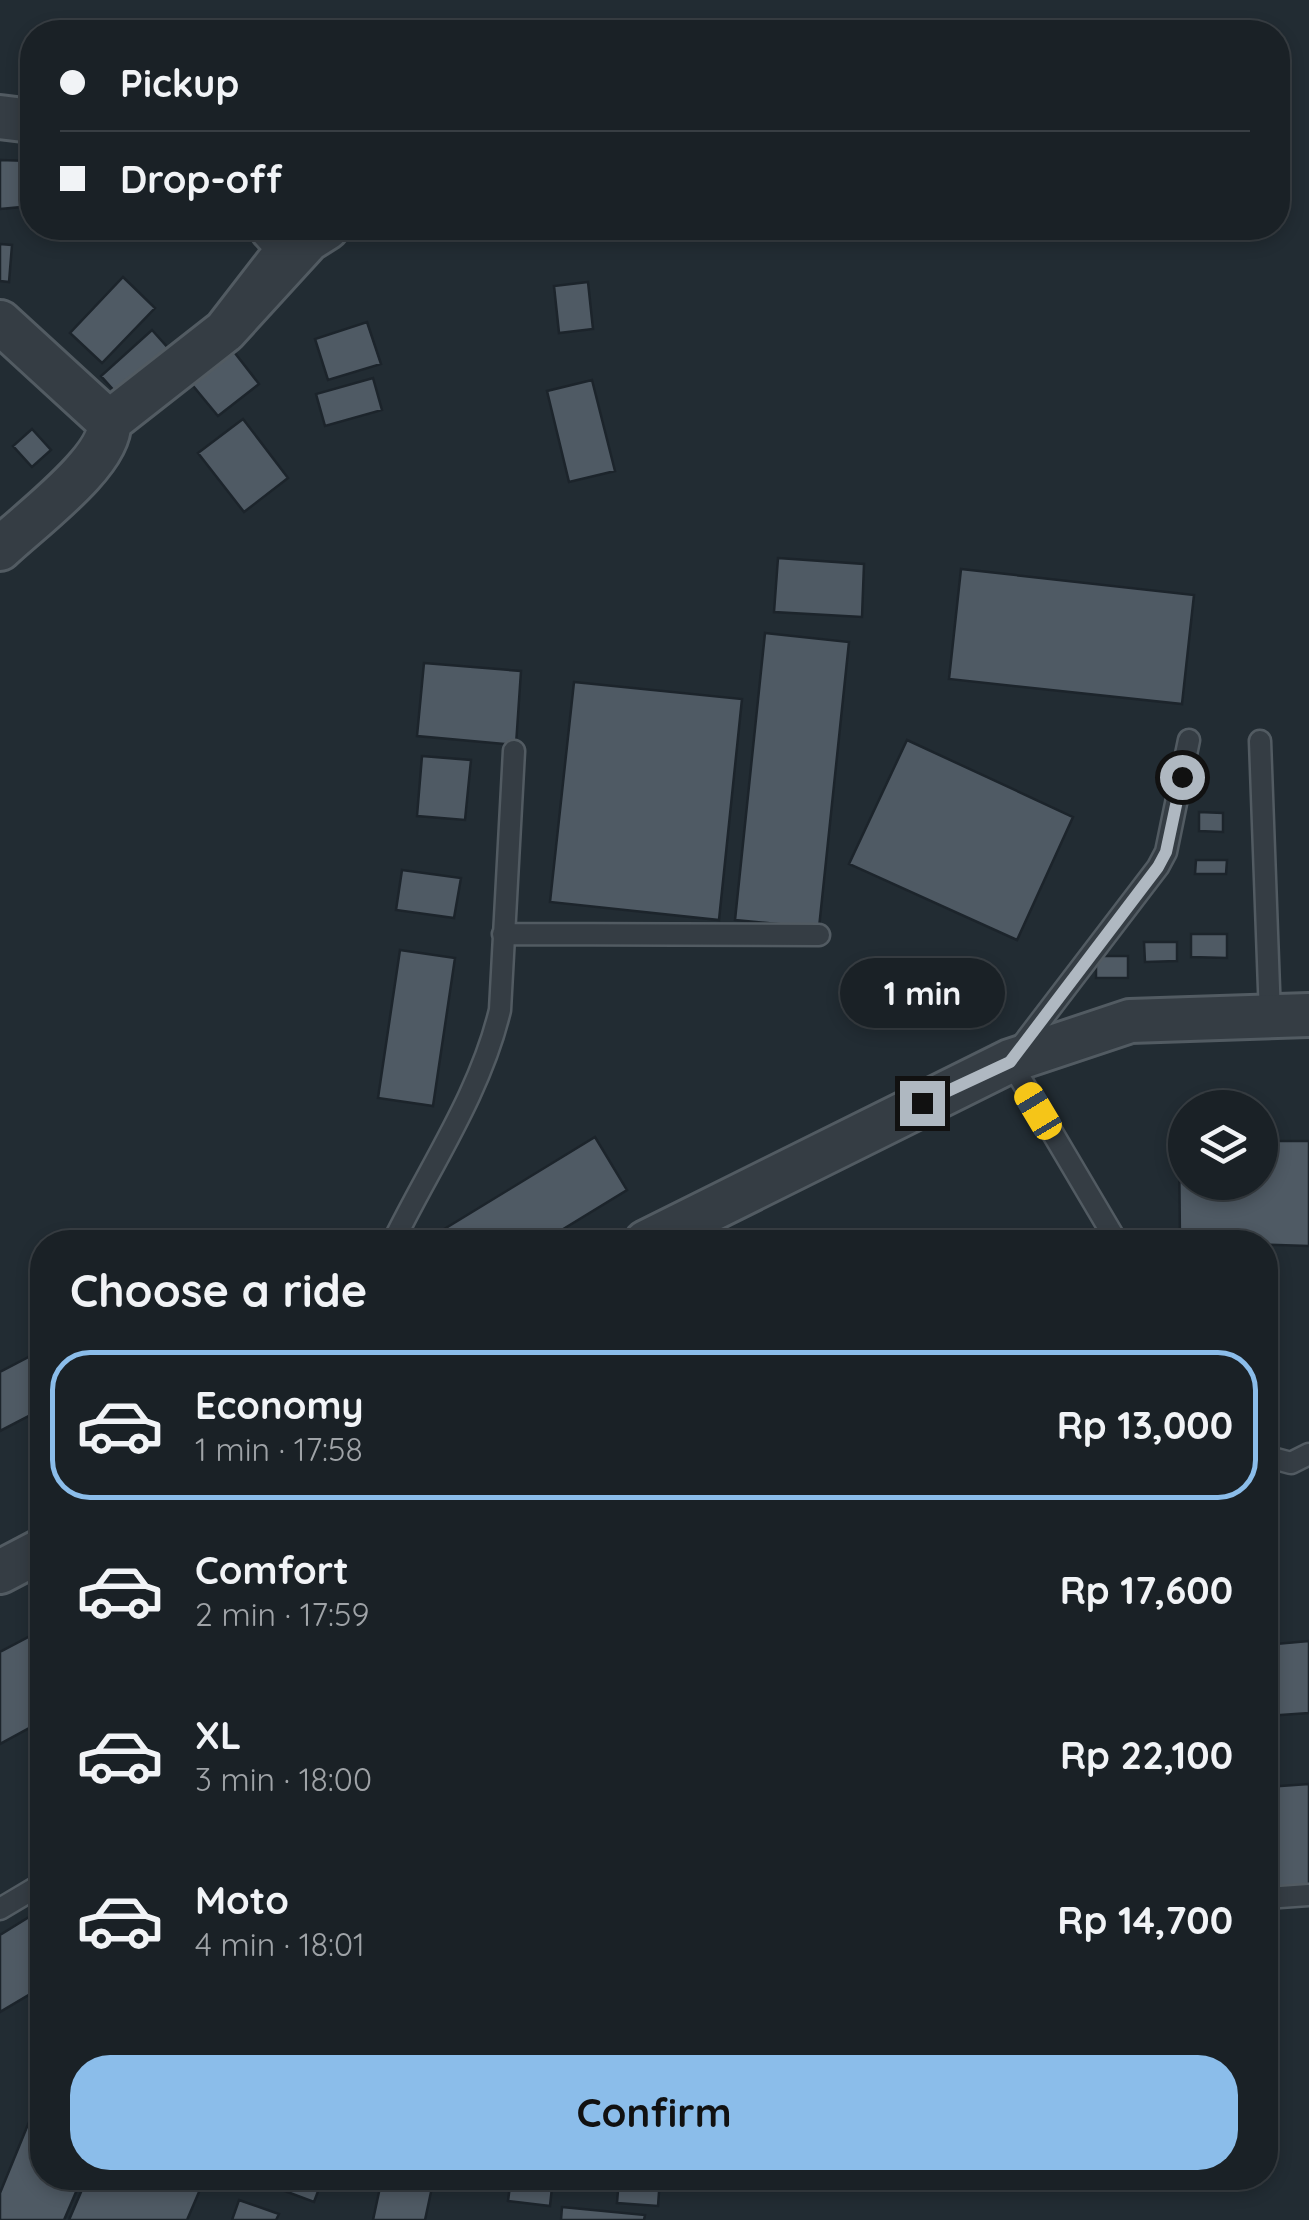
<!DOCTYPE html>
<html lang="en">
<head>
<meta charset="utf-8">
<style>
	:root { --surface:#1a2126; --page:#23292e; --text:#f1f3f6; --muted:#9fa3a7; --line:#383e43; --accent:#8bbdea }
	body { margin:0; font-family:Quicksand,sans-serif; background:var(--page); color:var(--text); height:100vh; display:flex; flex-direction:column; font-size:38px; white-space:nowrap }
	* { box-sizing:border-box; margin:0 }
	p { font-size:32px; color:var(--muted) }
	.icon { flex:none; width:55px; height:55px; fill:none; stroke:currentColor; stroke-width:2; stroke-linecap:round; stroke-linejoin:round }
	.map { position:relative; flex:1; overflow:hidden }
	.drawer { position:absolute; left:30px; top:1230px; width:1248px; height:960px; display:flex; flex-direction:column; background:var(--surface); border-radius:40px; box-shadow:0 5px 15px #0003,0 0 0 2px var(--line) }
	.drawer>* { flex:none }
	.banner { position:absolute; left:20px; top:20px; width:1270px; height:220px; border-radius:40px; box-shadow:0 5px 15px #0003,0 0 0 2px var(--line); display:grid; align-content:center; height:220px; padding:0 40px; background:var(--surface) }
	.controls { position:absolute; left:1168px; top:1090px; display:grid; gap:20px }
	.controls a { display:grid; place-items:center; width:110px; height:110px; border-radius:50%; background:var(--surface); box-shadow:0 5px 15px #0003,0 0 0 2px var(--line); font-size:50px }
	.end { position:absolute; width:45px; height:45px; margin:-22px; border:12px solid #afb8c1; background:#111; box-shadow:0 0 0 5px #111 }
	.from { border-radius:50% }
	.bubble { position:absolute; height:70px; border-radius:35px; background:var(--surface); box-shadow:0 5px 15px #0003,0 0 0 2px var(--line); font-size:32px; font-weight:800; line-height:70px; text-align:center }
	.car { position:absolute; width:30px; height:60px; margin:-30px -15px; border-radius:12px; box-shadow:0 0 8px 2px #0007; background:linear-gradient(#f5c518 24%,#345 0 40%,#f5c518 0 76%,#345 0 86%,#f5c518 0) }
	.banner b { display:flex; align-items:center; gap:35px; height:95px; font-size:38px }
	.banner b+b { border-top:2px solid var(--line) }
	.banner i { width:25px; height:25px; background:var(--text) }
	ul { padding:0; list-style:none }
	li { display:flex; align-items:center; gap:30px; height:150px; margin:0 20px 15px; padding:0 20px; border:5px solid transparent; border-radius:40px }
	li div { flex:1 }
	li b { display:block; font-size:38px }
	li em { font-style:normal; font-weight:800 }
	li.active { border-color:var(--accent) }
	li>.icon { width:90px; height:90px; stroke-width:1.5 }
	h2 { padding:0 40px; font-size:45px; line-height:120px }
	.primary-button { display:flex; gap:20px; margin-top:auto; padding:20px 40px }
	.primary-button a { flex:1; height:115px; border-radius:40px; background:var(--accent); color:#111; font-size:40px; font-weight:800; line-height:115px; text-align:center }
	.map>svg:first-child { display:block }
	.building { fill:#4f5a64; stroke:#1c242b; stroke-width:2.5 }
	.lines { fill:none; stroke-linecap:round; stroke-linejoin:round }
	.lane-casing { stroke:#525b62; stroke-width:25 }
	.street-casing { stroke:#525b62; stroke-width:48 }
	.lane { stroke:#353d44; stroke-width:20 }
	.street { stroke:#353d44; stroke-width:42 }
	.route { stroke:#afb8c1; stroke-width:12 }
</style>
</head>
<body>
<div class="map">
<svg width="1309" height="2220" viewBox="0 0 1309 2220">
	<rect width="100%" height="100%" fill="#222c33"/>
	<!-- building -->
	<path class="building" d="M0,160L32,161V206L0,209Z
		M0,244L12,245L9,282L0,281Z
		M123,277L155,308L102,363L70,333Z
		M588,282L593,329L559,333L554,286Z
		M367,322L381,364L328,380L315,339Z
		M152,330L177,358L126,404L101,376Z
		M231,348L259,384L218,416L189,381Z
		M373,378L382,410L325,426L316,394Z
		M592,380L615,471L569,482L547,391Z
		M243,419L288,478L244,512L198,453Z
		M32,429L51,450L32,467L13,446Z
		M778,558L864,564L862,617L774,612Z
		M961,569L1194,595L1182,704L949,679Z
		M765,633L849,642L819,928L735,920Z
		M424,663L521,671L516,745L417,736Z
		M574,682L742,699L719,920L550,902Z
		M907,740L1073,817L1017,940L849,864Z
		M422,756L471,760L465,820L417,816Z
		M1199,812L1223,813V832L1199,831Z
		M1196,860H1227L1226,874H1195Z
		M402,870L461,878L454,918L396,910Z
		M1191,934H1227V958L1191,957Z
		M1144,942H1177V961L1145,962Z
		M400,950L455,958L433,1106L378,1098Z
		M1096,956H1128V978H1096Z
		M595,1137L627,1190L542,1242H423Z
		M1260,1141H1309V1246L1180,1242L1179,1142H1185V1182H1260Z
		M42,1350V1409L0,1431V1372Z
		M36,1633L42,1645V1721L0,1744V1652Z
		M1309,1641V1713L1265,1716V1645Z
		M1309,1784V1886L1265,1889V1787Z
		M42,1909V1987L0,2012V1935Z
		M40,2095L42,2178H82L64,2220H0V2193Z
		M87,2178H205L187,2220H69Z
		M234,2178H269L264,2190Z
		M278,2178H323L314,2202L274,2187Z
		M382,2178H434L425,2220H373Z
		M511,2178H553L550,2206L508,2201Z
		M619,2178H660L658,2206L617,2203Z
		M239,2200L279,2214L276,2220H232Z
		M562,2207L645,2215L644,2220H561Z"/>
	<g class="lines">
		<!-- lane casing -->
		<g class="lane-casing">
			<path id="lane" d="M1260,741L1270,1016
				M503,934L819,935
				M393,1242C430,1166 480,1094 500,1010L514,751
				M1117,1242L1010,1061L1158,867L1166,852L1189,740
				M1265,1456L1291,1463L1309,1454
				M1265,1898L1309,1895
				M0,1909L42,1884"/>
		</g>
		<!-- street casing -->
		<g class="street-casing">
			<path id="street" d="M0,117L32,121
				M271,228L281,239L293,243L225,331L308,240L327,228
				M0,322L109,422C113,460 28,522 0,549
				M109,422L225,331
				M646,1242L1010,1061L1130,1021L1309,1015
				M0,1572L42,1550"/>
		</g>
		<!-- lane -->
		<use href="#lane" class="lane"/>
		<!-- street -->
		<use href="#street" class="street"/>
	</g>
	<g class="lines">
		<!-- route -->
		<path class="route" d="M922,1103L1010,1062L1158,867L1166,852L1182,777"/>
	</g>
</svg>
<div class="controls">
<a><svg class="icon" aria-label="layers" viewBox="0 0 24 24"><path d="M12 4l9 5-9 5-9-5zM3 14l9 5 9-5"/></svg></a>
</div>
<i class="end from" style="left:1182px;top:777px"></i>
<i class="end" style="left:922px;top:1103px"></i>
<div class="bubble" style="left:840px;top:958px;width:165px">1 min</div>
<i class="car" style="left:1038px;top:1111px;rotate:329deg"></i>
<div class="banner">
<b><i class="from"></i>Pickup</b>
<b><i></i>Drop-off</b>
</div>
<section class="drawer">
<h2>Choose a ride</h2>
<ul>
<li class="active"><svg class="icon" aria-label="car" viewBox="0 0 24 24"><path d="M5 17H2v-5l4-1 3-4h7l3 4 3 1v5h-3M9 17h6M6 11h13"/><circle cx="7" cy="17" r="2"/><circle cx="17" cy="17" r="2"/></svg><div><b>Economy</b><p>1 min · 17:58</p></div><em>Rp 13,000</em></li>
<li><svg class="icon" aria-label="car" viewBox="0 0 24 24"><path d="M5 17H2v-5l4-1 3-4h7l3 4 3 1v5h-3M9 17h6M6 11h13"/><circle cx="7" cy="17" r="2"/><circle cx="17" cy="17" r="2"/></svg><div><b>Comfort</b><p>2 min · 17:59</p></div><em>Rp 17,600</em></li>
<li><svg class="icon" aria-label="car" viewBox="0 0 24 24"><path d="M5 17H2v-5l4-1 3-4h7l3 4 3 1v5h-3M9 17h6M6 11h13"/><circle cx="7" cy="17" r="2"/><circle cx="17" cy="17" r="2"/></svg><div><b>XL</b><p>3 min · 18:00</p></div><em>Rp 22,100</em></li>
<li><svg class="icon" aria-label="car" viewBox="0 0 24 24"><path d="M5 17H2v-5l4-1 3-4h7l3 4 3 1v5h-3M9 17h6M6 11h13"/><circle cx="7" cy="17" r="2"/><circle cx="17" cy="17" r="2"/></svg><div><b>Moto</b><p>4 min · 18:01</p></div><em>Rp 14,700</em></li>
</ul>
<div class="primary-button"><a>Confirm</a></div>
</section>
</div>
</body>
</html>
